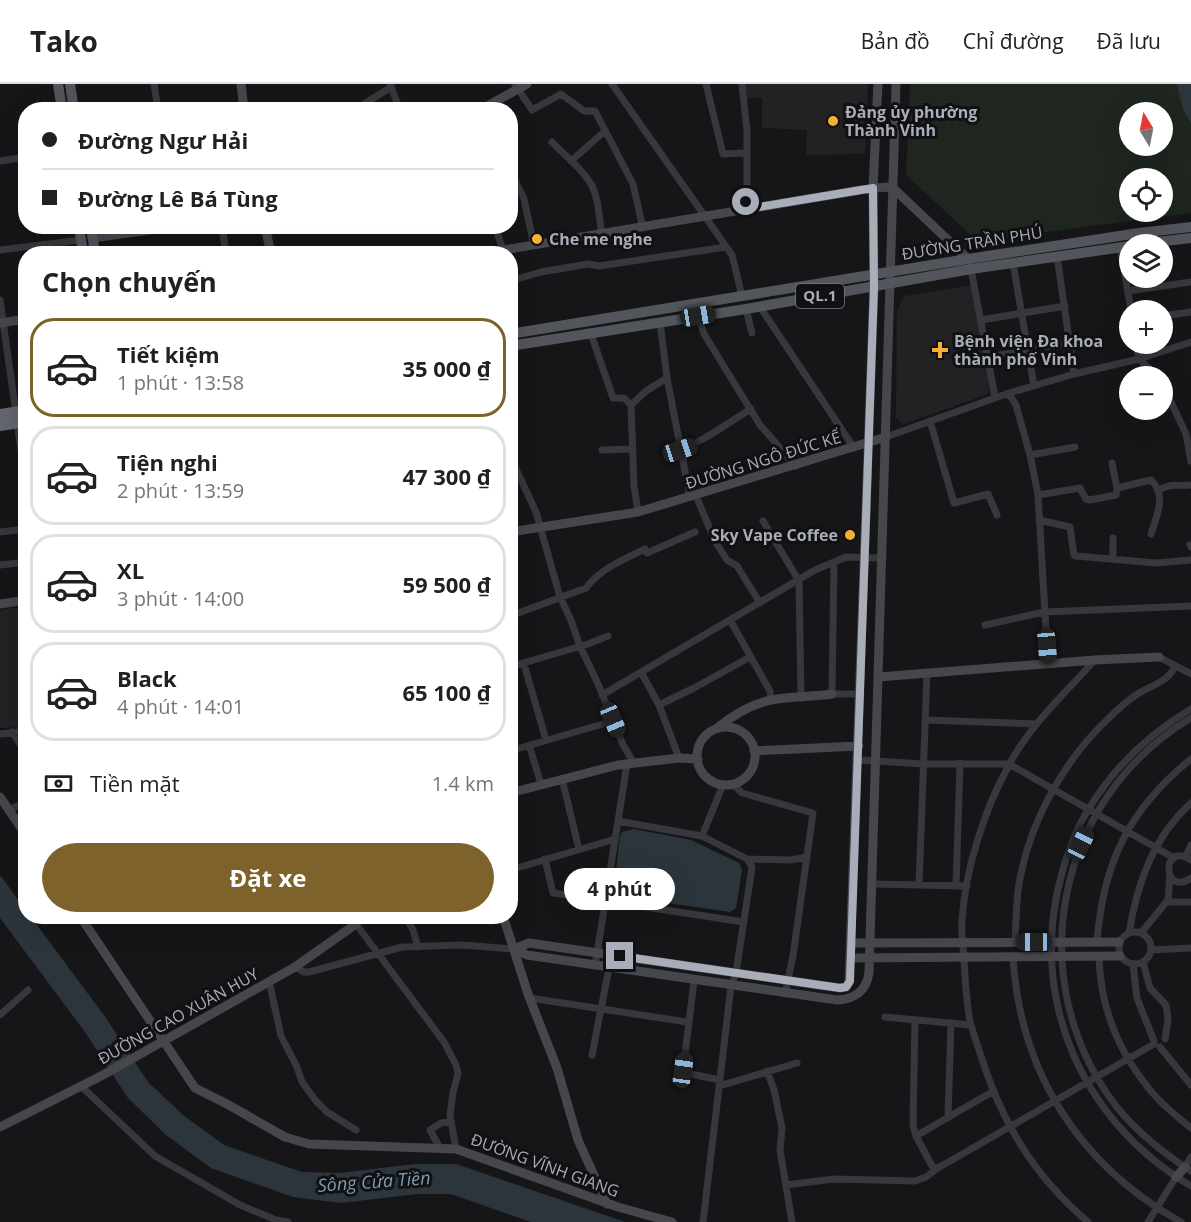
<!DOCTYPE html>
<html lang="vi">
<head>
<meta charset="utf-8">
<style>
	:root { --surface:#fff; --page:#f6f6f6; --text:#202124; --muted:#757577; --line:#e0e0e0; --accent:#7e622b }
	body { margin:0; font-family:"Open Sans",sans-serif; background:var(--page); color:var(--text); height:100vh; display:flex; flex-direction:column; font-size:22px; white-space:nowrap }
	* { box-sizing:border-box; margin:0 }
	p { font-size:20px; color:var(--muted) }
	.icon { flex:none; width:33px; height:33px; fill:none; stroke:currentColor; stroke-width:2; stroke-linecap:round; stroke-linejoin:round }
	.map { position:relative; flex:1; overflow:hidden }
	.side { position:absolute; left:18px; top:162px; width:500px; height:678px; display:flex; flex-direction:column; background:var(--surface); border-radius:24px; box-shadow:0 6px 24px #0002 }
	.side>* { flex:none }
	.top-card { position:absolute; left:18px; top:18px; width:500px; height:132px; border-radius:24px; box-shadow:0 6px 24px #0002; display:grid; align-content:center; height:132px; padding:0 24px; background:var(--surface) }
	.needle { width:39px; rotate:350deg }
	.fabs { position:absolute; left:1119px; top:18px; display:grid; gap:12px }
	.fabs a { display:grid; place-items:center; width:54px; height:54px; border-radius:50%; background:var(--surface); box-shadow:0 6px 24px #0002; font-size:30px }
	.end { position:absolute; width:27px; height:27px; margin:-14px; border:8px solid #a8adb8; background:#111; box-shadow:0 0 0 3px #111 }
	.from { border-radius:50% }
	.bubble { position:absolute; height:42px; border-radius:21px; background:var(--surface); box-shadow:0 6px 24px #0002; font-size:20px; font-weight:700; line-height:42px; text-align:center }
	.car { position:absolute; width:18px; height:36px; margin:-18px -9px; border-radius:8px; box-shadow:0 0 4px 2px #0007; background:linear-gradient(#222 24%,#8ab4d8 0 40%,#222 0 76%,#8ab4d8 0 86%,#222 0) }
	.top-card b { display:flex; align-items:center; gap:21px; height:57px; font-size:22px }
	.top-card b+b { border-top:2px solid var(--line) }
	.top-card i { width:15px; height:15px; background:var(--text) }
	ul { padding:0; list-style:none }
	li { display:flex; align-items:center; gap:18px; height:99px; margin:0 12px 9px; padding:0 12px; border:3px solid var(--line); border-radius:24px }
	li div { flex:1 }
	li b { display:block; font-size:22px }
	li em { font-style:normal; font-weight:700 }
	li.selected { border-color:var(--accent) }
	li>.icon { width:54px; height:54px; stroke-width:1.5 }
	h2 { padding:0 24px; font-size:27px; line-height:72px }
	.pay { display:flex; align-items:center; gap:15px; height:66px; padding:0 24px; font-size:22px }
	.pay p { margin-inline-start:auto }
	.action { display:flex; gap:12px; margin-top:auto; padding:12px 24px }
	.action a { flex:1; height:69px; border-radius:36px; background:var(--accent); color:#fff; font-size:24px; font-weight:700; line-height:69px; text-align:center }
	header { display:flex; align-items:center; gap:36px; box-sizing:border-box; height:84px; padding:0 30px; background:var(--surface); border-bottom:2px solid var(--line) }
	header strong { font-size:28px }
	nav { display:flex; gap:33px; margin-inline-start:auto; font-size:21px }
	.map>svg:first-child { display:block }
	.built { fill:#222225 }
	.green { fill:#1e261f; fill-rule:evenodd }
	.water { fill:#2c353c }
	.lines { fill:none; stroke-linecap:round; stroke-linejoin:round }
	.street { stroke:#37383d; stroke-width:7 }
	.secondary { stroke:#45474d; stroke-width:9 }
	.primary { stroke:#53555c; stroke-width:10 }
	.highway { stroke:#63666e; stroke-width:12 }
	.route { stroke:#a8adb8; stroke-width:8 }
	.poi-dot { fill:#f2b134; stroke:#111113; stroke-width:2 }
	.labels { text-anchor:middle; stroke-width:6; stroke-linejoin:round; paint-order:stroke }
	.shield { fill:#111113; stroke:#7b7e86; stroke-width:1.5 }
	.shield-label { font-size:15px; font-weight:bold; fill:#a8adb8 }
	.poi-label { font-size:16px; font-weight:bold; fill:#a8adb8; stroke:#111113; text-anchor:start }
	.street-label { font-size:16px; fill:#a8adb8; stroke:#111113 }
	.water-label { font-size:18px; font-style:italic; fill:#7f9bb3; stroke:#111113 }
</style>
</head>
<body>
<header>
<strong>Tako</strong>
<nav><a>Bản đồ</a><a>Chỉ đường</a><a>Đã lưu</a></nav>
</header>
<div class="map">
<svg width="1191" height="1138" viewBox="0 0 1191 1138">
	<rect width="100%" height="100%" fill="#161618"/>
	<!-- built -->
	<path class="built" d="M745,0H868L865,70L806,71L807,46L762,44V14H745Z
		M972,201L990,305L986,311L903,340L896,334L897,227L904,212Z
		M25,522V643L0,644V526Z"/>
	<!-- green -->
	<path class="green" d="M910,0H1191V129L977,157L906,91ZM1130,28H1162V62H1130ZM1130,94H1162V128H1130Z"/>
	<!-- water -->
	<path class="water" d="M1177,0H1191V40L1183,25Z
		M634,745L691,756L739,779L742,786L736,824L730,828L620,812L614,804L620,752L622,748Z
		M0,791L25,825L26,832L31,833L106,934L148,998L183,1031L224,1061L302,1088L339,1089L415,1080H456L625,1138H531L451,1110H417L341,1119L293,1113L211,1084L166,1051L128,1014L85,948L0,834Z"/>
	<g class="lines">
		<!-- street -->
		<path class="street" d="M154,0L158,26
			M390,0L400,26
			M515,0L532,26L561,10L584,27H595L633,100L643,144
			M612,0L732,171L742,212
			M706,0L723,70L746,69
			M742,0L747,47V125
			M355,26L391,3
			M552,58C564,71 582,84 591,100C599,115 599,134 602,151
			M0,77L26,73
			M571,77L605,47
			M514,94L524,115L534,161
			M222,142L226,170
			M495,142L503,166
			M1120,163L1131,226
			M0,166L81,156
			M1057,172L1074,290
			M1013,179L1034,302
			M971,185L995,313
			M510,197L541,188L588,180L599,182L726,163
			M1128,207L1191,198
			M0,216L16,329
			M760,223L854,364
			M746,225L752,249
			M698,232L704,250L760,341L796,382
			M1162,232L1191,228
			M981,236L1065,222
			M660,238L667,294L690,413
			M591,250L613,314H624L631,321L634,402L638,428
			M1136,260L1139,275L1157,292
			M988,273L1070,259
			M1162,299L1186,350L1191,377
			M1006,310L1011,313L1016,321L1030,371L1038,411L1048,580
			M631,321L646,307L667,294
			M930,337L954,419L988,410L997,431
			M17,338L26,401
			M886,353L1006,310L1074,290L1139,275L1191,258
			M602,366L632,365
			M679,366C705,357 727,339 751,325
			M1030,371L1075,363
			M510,372L536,428L560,513L570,534L580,562L599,602L623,661L634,679
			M1112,379L1117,404
			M1159,406C1173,398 1177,403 1191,401
			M1038,411L1080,404L1086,415L1090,416L1116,411L1117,404L1151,396C1167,411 1157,431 1151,450
			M696,412L715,457L727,476L737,482L760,519
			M1039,436L1070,443L1074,471L1076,472L1156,479L1191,476
			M763,437L799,497L801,614
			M0,448L26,445
			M1190,461L1191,463
			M1113,475V454
			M834,478L832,610H861
			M0,481L26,478
			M510,532L586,504C600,485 624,475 645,465L647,469L695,448
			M730,536L770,607L771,616
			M985,541L1044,528L1191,522
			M1159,573L1191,590
			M524,580L546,656
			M510,583L588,560L608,552
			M641,588L659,621L679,674
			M602,611L815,486L846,473L883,474
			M659,621L694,604L750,573
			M1191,625C1149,650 1114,683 1088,726C1076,745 1068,767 1062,789C1027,913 1081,1037 1191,1102
			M1191,634C1055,715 1020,896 1116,1022C1137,1048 1163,1069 1191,1087
			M925,636L1036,640
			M12,648L26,669
			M0,650L26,647
			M529,661L541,700
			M510,667L613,637
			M858,676L924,680H1009L1174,774
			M562,695L579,765
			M733,700L742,709L813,729L793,872L785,910
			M9,726L26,718
			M618,737L702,752L747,775L791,776L807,773
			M702,752L723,701
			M1186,772L1191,761
			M545,775L553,809L744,838
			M1191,776C1161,756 1162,814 1191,794
			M510,786L615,755
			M872,800L967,802
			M919,801L927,589
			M956,802L960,679
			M1167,818H1191
			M405,832L413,846L418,863
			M356,840L444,958L456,981L458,989L453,1009L450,1031L456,1065
			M1119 864a16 16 0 1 1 32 0a16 16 0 1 1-32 0Z
			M1129,849C1137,800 1153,753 1191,719
			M1141,849L1168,816L1170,791
			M1015,858C1016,841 1016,824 1018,807C1027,742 1063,676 1111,632C1118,625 1127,617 1136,611C1149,602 1169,598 1175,582
			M1097,858C1103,779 1129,725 1191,675
			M1151,866L1191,864
			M1099,872C1100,926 1120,972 1156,1013C1166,1024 1179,1034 1191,1044
			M1013,873C1020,989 1080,1082 1181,1138
			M1143,878L1150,904L1166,921L1168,935L1165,955
			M595,882L627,680
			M295,883L304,888H309L402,863L462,861L514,865
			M269,897L281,952L297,983L302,998L316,1017L327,1028L356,1046
			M694,897L683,986L691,990L720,996
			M530,914L687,938
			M0,931L28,906
			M885,933L971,941
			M915,936L913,1042L916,1052L932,1082L938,1084L1154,960V957L1137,914L1133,880
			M1160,963L1191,1001
			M592,971L609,884
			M767,987L774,1006L782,1044L780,1066L792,1138
			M719,1002L797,979
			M82,1003L155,1072L240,1121L276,1136L288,1138
			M948,1033L951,939
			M916,1052L992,1008
			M440,1064L430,1046L441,1039L450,1038
			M1185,1083L1191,1073
			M786,1101L834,1095L915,1097L926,1093L938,1084
			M703,1138L731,902L736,889L752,783L747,775
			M1088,1138C1034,1092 1002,1039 981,972C977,960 973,949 970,937C966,916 965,895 964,874C963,861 961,850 962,837C965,786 984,726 1009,681C1030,641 1065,609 1095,576
			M1148,1138L1176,1093"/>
		<!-- secondary -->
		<path class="secondary" d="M241,0L244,26
			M480,26L527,0
			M265,142L271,170
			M92,154L178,142
			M480,170L873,104L892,103L968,175
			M0,239L26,235
			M510,448L638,428L886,353
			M0,520L26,516
			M878,593L1095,576L1159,573
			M697 672a29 29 0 1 1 58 0a29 29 0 1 1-58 0Z
			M717,644C732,632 752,620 771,616C791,612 812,613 832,610
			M754,667L859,662
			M510,709L618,681L679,674L698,675
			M0,713L26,751
			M80,832L195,1004L227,1020L285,1053L309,1060L456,1065L618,1123L672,1138
			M503,832L528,910L557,984L578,1056L607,1120
			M852,859L1119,858
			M514,865L527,871L837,916C855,915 866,907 869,889L896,0
			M514,865L529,859L840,904L846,903L849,899L874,203L873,104L878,0
			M852,874L1120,872
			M0,1043L103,991L295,883L356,840L362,832
			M1176,1093L1185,1083"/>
		<!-- primary -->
		<path class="primary" d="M58,0L62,26
			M70,0L74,26
			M79,142L83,170
			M91,142L95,170
			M1140,160L1191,154
			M510,250L968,175L1139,149L1191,143
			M510,262L746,225L971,185L1130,162"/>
		<!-- highway -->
		<path class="highway" d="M0,331L26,327
			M0,341L26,337"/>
	</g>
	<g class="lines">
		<!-- route -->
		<path class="route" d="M620,872L840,904L846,903L850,897L874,203L873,104L747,125L746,118"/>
	</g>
	<!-- markers -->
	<g class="poi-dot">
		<circle cx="833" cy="37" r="6"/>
		<circle cx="537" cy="155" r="6"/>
		<path d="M937 257h6v6h6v6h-6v6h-6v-6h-6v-6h6z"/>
		<circle cx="850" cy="451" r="6"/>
	</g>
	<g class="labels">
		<!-- shield labels -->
		<rect class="shield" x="796" y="200" width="48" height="24" rx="4.5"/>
		<g class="shield-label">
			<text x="820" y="217">QL.1</text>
		</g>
		<!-- poi labels -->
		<g class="poi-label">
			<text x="845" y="34">Đảng ủy phường<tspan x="845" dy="18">Thành Vinh</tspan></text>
			<text x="549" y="161">Che me nghe</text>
			<text x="954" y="263">Bệnh viện Đa khoa<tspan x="954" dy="18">thành phố Vinh</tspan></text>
			<text x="838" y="457" text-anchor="end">Sky Vape Coffee</text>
		</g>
		<!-- street labels -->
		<g class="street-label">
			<text transform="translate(972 159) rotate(-9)" y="6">ĐƯỜNG TRẦN PHÚ</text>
			<text transform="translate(763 376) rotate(-17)" y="6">ĐƯỜNG NGÔ ĐỨC KẾ</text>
			<text transform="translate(178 932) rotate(-29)" y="6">ĐƯỜNG CAO XUÂN HUY</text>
			<text transform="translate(545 1081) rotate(20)" y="6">ĐƯỜNG VĨNH GIANG</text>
		</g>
		<!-- water labels -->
		<g class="water-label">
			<text transform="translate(374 1098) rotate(-4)" y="6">Sông Cửa Tiền</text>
		</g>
	</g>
</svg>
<div class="fabs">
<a><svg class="needle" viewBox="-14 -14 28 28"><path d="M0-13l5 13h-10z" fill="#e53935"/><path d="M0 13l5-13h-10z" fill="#757577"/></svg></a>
<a><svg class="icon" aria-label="locate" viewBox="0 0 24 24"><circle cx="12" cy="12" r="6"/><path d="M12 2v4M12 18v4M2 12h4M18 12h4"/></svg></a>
<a><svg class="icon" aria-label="layers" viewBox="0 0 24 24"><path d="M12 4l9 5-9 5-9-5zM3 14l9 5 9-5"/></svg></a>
<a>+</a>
<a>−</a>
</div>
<i class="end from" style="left:746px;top:118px"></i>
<i class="end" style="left:620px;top:872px"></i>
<div class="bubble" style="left:564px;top:784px;width:111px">4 phút</div>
<i class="car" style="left:698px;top:232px;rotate:81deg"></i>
<i class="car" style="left:680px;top:366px;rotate:72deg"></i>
<i class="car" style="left:1047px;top:562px;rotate:175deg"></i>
<i class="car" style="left:613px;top:636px;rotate:157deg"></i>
<i class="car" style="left:1081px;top:760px;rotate:26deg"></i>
<i class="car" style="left:1034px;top:858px;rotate:270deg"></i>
<i class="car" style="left:683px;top:986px;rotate:8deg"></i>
<div class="top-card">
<b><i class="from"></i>Đường Ngư Hải</b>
<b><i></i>Đường Lê Bá Tùng</b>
</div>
<section class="side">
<h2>Chọn chuyến</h2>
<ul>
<li class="selected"><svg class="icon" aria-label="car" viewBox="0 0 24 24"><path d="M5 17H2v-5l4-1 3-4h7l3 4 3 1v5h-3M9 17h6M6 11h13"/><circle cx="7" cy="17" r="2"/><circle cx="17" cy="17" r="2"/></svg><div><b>Tiết kiệm</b><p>1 phút · 13:58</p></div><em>35 000 ₫</em></li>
<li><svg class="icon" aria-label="car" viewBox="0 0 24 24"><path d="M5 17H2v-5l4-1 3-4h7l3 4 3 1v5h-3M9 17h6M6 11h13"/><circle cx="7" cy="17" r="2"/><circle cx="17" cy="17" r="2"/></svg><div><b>Tiện nghi</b><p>2 phút · 13:59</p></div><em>47 300 ₫</em></li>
<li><svg class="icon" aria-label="car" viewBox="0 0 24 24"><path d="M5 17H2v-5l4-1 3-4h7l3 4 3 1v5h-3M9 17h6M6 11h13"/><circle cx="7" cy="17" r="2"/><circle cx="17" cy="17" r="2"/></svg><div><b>XL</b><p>3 phút · 14:00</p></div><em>59 500 ₫</em></li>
<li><svg class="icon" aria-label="car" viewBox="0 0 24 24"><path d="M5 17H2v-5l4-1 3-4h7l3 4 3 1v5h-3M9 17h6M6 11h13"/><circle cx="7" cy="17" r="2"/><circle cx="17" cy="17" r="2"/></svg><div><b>Black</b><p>4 phút · 14:01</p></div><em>65 100 ₫</em></li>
</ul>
<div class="pay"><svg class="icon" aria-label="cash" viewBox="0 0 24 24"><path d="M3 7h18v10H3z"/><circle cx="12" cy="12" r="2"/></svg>Tiền mặt<p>1.4 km</p></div>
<div class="action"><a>Đặt xe</a></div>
</section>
</div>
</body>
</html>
